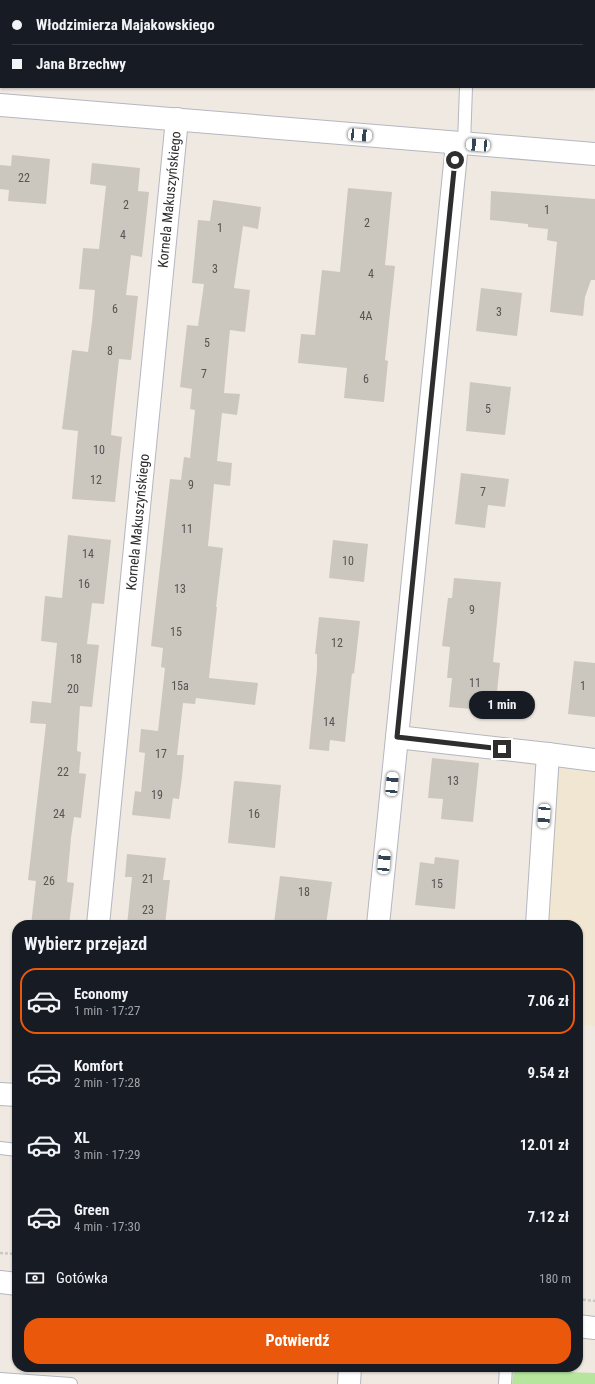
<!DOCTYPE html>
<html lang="pl">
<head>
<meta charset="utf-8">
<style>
	:root { --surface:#171b24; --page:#242831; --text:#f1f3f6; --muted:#9ea1a6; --line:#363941; --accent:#ea580c }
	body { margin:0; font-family:"Roboto Condensed",sans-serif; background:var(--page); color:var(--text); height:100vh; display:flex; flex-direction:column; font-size:15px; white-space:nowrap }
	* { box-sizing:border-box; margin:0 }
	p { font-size:13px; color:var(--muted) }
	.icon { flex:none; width:22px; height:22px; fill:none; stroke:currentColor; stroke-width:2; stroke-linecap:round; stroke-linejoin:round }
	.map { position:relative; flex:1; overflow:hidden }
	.panel { position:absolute; left:12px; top:920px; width:571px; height:452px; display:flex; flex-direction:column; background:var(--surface); border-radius:16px; box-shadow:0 1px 3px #0004 }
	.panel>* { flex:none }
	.hud { position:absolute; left:0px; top:0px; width:595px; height:88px; box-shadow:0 1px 3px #0004; display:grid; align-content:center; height:88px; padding:0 12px; background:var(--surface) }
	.end { position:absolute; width:18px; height:18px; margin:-9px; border:5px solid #2e2e2e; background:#fff; box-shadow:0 0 0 2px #fff }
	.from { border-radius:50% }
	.bubble { position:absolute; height:28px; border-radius:14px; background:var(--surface); box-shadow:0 1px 3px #0004; font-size:13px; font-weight:700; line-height:28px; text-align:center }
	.car { position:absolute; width:12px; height:24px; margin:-12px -6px; border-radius:5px; box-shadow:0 0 3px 1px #0007; background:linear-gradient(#fff 24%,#345 0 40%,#fff 0 76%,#345 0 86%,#fff 0) }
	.hud b { display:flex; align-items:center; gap:14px; height:38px; font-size:15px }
	.hud b+b { border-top:1px solid var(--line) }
	.hud i { width:10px; height:10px; background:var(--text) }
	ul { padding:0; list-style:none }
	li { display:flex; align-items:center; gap:12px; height:66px; margin:0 8px 6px; padding:0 4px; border:2px solid transparent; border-radius:16px }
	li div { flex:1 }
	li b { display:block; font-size:15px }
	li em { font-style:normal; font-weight:700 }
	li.current { border-color:var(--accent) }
	li>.icon { width:36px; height:36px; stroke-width:1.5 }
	h2 { padding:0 12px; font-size:18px; line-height:48px }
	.pay { display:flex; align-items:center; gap:10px; height:44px; padding:0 12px; font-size:15px }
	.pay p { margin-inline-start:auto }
	.action { display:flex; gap:8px; margin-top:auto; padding:8px 12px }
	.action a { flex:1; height:46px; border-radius:16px; background:var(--accent); color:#fff; font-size:16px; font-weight:700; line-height:46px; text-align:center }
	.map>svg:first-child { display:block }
	.education { fill:#f0e6d1 }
	.green { fill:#b6e59e }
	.building { fill:#cbc7bf }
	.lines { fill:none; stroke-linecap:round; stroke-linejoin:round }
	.service-casing { stroke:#b4b7c1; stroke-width:14 }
	.minor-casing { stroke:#b4b7c1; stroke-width:24 }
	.path { stroke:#c9c9c9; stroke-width:2.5; stroke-dasharray:3 2; stroke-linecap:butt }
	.service { stroke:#fff; stroke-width:12 }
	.minor { stroke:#fff; stroke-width:22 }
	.route { stroke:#2e2e2e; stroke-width:5 }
	.labels { text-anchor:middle; stroke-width:3; stroke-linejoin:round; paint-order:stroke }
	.number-label { font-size:12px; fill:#555452 }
	.street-label { font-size:14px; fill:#2e2e2e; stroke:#fff }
</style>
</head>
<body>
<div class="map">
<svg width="595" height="1384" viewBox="0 0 595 1384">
	<rect width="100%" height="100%" fill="#efe9e1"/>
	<!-- education -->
	<path class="education" d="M558,755L595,761V1026L578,1024V925H547Z"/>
	<!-- green -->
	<path class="green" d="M514,1370L595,1373V1384H512Z"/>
	<!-- building -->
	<path class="building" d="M12,155L50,159L46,204L8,201L9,190L0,189V165L11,166Z
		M92,163L140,168L138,191L149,192L142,257L131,255L126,295L138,296L131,360L119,359L113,414L111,435L122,437L115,502L72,499L78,431L62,429L72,350L88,352L92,322L95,290L79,289L83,248L99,249L106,186L90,184Z
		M348,188L392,192L385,265L395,266L385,360L388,361L384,402L344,398L347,368L298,363L301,334L315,335L322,270L340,272Z
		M491,191L595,199V280H591L585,297L583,316L550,312L557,242L547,240L548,229L528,227V224L490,220Z
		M213,200L261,207L258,229L243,226L234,288L250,290L245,332L230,330L227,360L224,393L240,394L237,415L222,413L217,461L232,463L230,486L214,484L208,546L223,548L216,607H217L209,678L258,683L255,705L196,698L195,704L183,703L177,755H184L182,777L179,799L173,798L170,819L132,815L135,791L141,792L145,753L139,752L141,729L158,731L165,668L161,667L163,648L151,646L170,479L181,480L184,457L190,458L195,410L190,409L192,389L180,387L187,325L198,326L204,284L192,283L198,220L210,221Z
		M481,288L522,293L517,336L476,331Z
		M470,382L511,387L505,435L466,431Z
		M461,473L509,479L505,507L488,505L485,528L455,524Z
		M68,535L111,540L104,604L92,603L87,644L99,645L92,707L80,706L77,751L81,752L79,773L86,774L81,818L74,817L71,838L67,882L74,883L69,925H31L36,881L28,880L46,724L30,723L32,701L51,703L57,643L41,641L45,596L62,598Z
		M333,540L368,544L364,582L329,578Z
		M454,578L501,582L493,662L500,663L495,711L449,707L452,678H447L450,647L442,646L448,598H452Z
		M319,617L360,621L354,674L352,673L345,742L330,740L329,751L309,749L317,669V654H315Z
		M574,661L595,663V717L568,714Z
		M432,758L479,763L473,822L441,819L443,799L428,798Z
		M234,781L281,785L275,848L228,843Z
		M127,854L166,858L163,880H170L165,925H127L132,877H125Z
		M435,857L459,860L455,909L415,905L420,862L434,864Z
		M280,876L332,882L326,925H291L274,923Z"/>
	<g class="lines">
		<!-- service casing -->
		<g class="service-casing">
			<path id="service" d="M469,1V0
				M464,144L466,87
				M0,1148L17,1150
				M0,1379L71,1384
				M505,1384L506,1367"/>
		</g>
		<!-- minor casing -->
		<g class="minor-casing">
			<g id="minor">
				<path d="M0,105L595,154"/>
				<path d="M397,737L548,754L595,760"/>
				<path id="s1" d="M98,925L177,119"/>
				<path d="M378,925L457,144"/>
				<path d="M537,925L548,754"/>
				<path d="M0,1094L17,1095"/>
				<path d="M0,1282L17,1284"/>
				<path d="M578,1326L595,1328"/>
				<path d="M349,1384L350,1367"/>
			</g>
		</g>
		<!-- path -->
		<path class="path" d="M0,1253L17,1254
			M578,1299L595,1301"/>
		<!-- service -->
		<use href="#service" class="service"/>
		<!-- minor -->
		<use href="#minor" class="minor"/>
	</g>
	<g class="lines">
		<!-- route -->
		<path class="route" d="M455,160L397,737L502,749"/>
	</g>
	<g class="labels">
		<!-- number labels -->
		<g class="number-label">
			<text x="24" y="182">22</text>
			<text x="126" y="209">2</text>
			<text x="547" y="214">1</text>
			<text x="367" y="227">2</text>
			<text x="220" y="232">1</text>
			<text x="123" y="239">4</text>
			<text x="215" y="273">3</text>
			<text x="371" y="278">4</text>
			<text x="115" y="313">6</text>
			<text x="499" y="316">3</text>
			<text x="366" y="320">4A</text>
			<text x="207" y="347">5</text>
			<text x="110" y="355">8</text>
			<text x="204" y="378">7</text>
			<text x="366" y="383">6</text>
			<text x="488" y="413">5</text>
			<text x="99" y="454">10</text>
			<text x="96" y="484">12</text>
			<text x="191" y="489">9</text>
			<text x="483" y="496">7</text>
			<text x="187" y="533">11</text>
			<text x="88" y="558">14</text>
			<text x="348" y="565">10</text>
			<text x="84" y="588">16</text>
			<text x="180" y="593">13</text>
			<text x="472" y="614">9</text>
			<text x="176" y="636">15</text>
			<text x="337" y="647">12</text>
			<text x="76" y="663">18</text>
			<text x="475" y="687">11</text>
			<text x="180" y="690">15a</text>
			<text x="583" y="690">1</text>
			<text x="73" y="693">20</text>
			<text x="329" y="726">14</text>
			<text x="161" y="758">17</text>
			<text x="63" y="776">22</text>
			<text x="453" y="785">13</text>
			<text x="157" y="799">19</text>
			<text x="59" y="818">24</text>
			<text x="254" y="818">16</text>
			<text x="148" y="883">21</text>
			<text x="49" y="885">26</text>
			<text x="437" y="888">15</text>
			<text x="304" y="896">18</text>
			<text x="148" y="914">23</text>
		</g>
		<!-- street labels -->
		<g class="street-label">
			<text dy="5" stroke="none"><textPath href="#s1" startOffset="729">Kornela Makuszyńskiego</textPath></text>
			<text dy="5" stroke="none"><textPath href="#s1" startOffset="405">Kornela Makuszyńskiego</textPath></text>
		</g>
	</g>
</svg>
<i class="end from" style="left:455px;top:160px"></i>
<i class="end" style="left:502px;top:749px"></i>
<div class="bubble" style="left:469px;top:691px;width:66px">1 min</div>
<i class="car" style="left:360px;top:135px;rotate:95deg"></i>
<i class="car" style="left:478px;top:145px;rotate:274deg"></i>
<i class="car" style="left:392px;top:784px;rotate:5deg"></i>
<i class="car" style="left:544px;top:816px;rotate:184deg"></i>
<i class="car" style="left:384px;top:862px;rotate:5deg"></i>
<div class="hud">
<b><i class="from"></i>Włodzimierza Majakowskiego</b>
<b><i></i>Jana Brzechwy</b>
</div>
<section class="panel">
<h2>Wybierz przejazd</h2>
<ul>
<li class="current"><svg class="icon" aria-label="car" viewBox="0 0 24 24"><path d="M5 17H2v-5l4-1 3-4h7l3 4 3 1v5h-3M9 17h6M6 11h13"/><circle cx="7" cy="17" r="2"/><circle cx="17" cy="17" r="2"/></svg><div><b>Economy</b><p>1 min · 17:27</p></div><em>7.06 zł</em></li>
<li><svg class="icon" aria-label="car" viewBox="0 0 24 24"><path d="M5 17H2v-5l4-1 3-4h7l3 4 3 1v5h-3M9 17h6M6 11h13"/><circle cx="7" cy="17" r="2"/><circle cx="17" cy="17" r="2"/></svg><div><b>Komfort</b><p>2 min · 17:28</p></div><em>9.54 zł</em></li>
<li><svg class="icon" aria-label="car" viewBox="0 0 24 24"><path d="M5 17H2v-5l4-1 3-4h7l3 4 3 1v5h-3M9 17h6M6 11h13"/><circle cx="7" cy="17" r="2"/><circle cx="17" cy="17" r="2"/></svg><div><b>XL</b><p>3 min · 17:29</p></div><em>12.01 zł</em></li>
<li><svg class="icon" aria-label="car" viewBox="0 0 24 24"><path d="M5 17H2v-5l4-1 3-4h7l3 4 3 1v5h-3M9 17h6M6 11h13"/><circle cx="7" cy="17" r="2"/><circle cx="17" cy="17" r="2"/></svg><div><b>Green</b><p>4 min · 17:30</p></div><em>7.12 zł</em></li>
</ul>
<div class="pay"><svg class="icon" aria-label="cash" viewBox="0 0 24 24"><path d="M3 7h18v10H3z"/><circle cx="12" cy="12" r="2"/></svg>Gotówka<p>180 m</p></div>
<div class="action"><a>Potwierdź</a></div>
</section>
</div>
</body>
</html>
